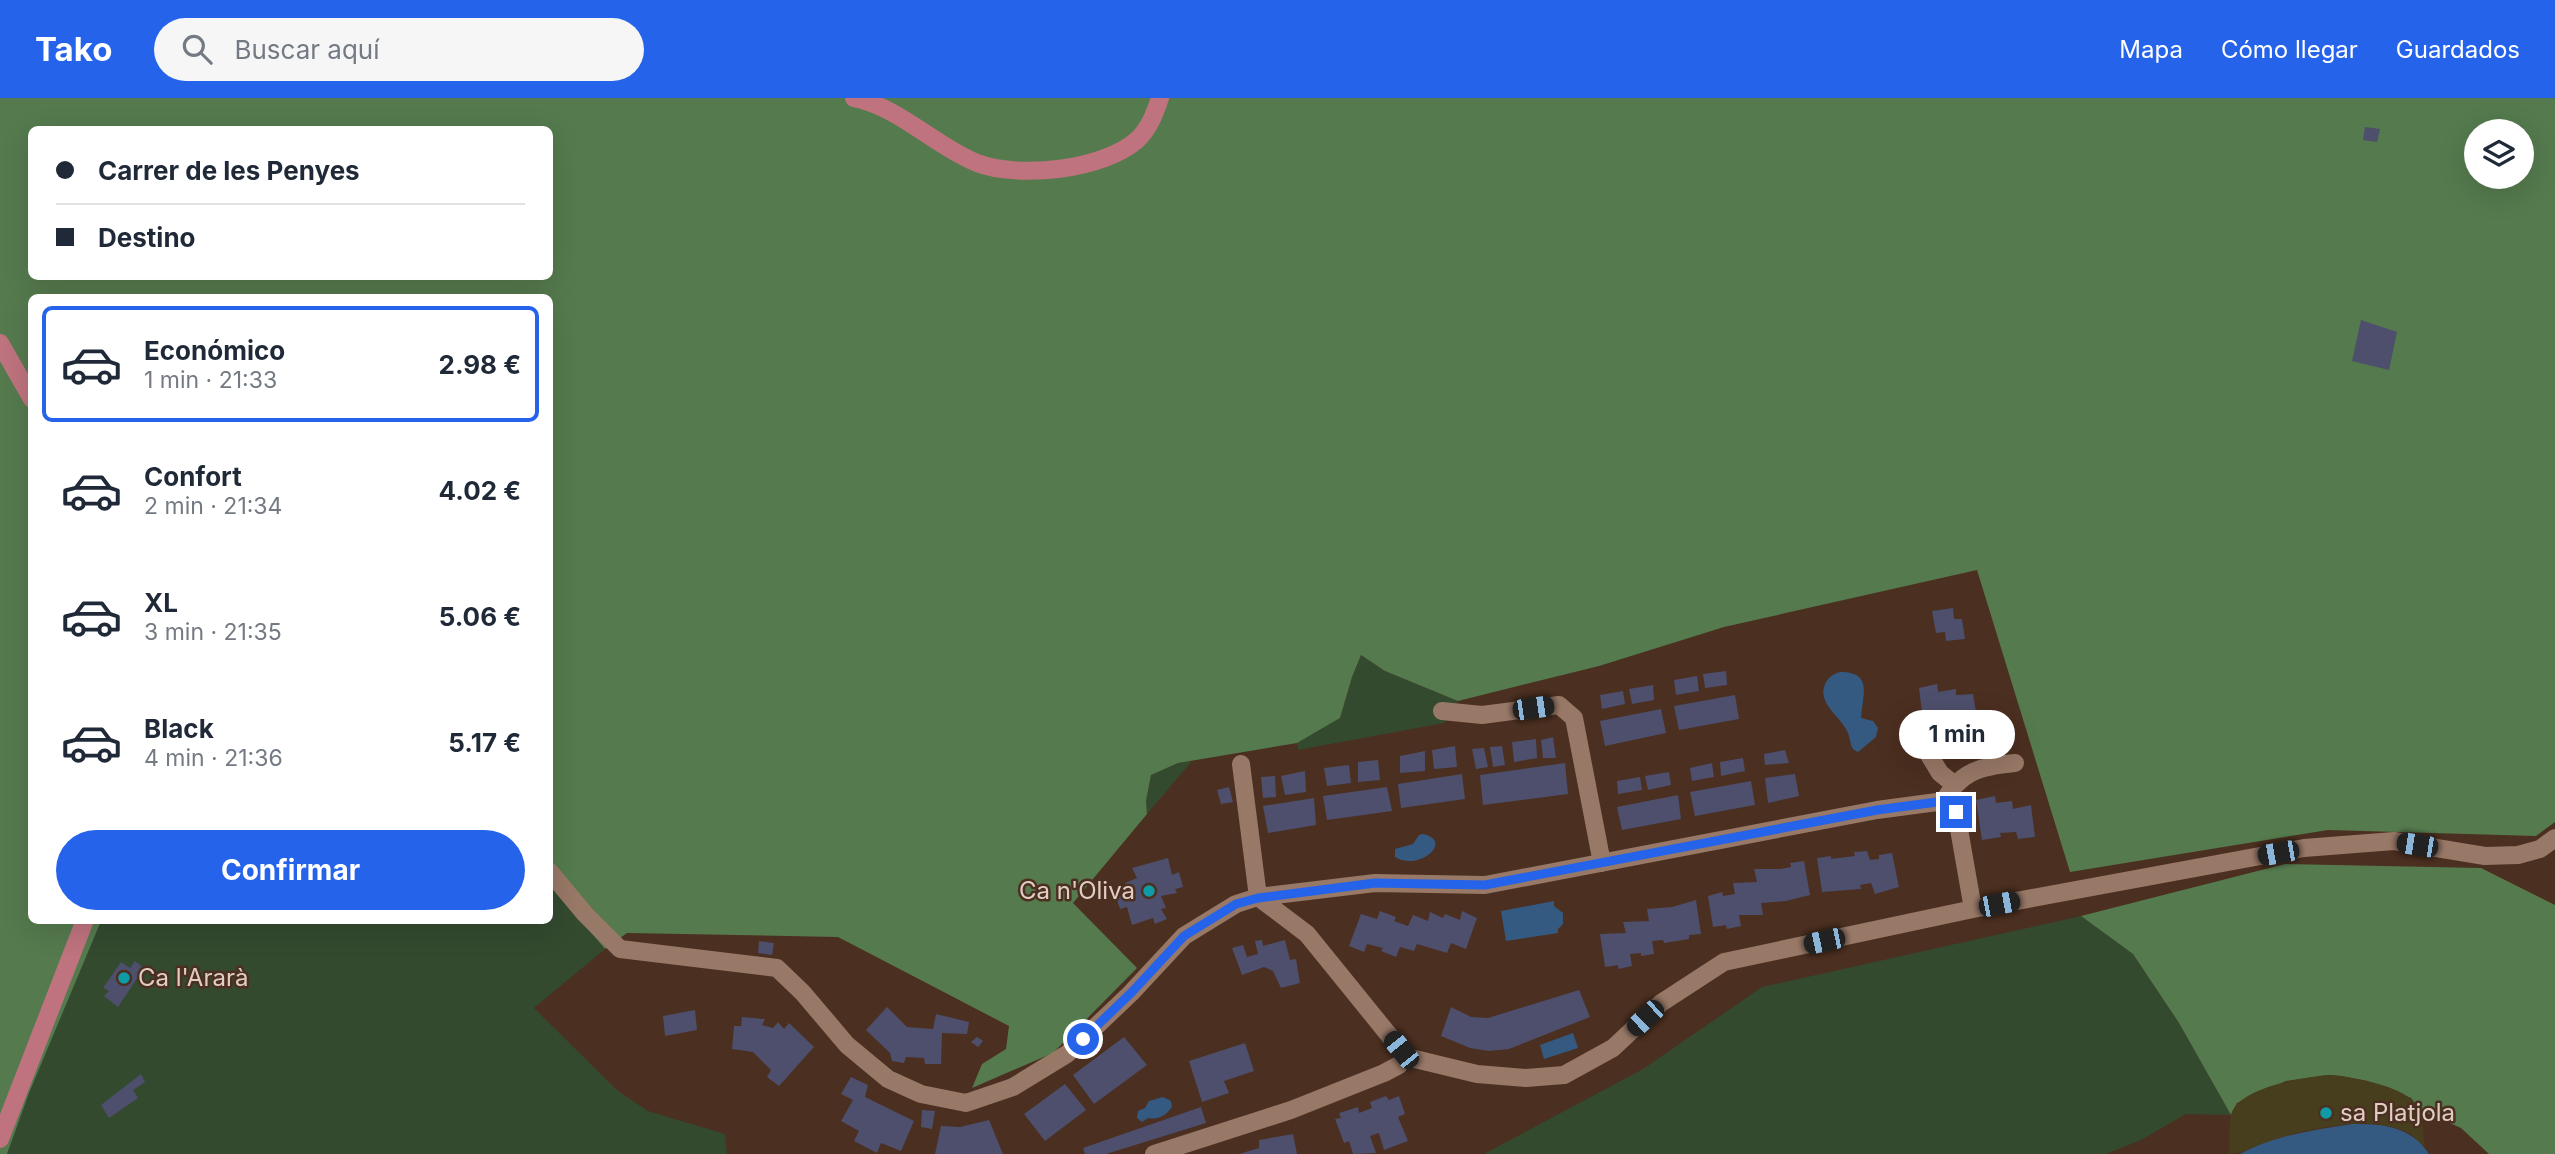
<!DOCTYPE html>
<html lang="es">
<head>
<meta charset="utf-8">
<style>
	:root { --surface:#fff; --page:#f6f6f7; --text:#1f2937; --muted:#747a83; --line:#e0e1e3; --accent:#2563eb }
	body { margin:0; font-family:Inter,sans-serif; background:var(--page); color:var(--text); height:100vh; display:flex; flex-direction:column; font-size:26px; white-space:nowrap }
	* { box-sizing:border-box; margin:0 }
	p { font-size:23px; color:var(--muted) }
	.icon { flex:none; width:38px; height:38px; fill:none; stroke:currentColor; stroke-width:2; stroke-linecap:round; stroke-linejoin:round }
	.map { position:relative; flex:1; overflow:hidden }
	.side { position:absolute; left:28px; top:196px; width:525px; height:630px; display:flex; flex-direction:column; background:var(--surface); border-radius:10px; box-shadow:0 7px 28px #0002 }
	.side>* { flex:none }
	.hud { position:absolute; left:28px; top:28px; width:525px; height:154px; border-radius:10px; box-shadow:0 7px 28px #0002; display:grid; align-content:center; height:154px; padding:0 28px; background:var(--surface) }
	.controls { position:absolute; left:2464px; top:21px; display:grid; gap:14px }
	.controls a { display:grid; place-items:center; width:70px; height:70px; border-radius:50%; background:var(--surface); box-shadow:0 7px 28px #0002; font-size:35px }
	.end { position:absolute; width:32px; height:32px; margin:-16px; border:9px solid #2563eb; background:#fff; box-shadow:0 0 0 4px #fff }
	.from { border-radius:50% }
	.bubble { position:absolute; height:49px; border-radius:24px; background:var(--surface); box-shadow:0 7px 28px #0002; font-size:23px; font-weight:700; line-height:49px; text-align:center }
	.car { position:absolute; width:21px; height:42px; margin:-21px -10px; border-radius:9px; box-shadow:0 0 5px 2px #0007; background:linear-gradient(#222 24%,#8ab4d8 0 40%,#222 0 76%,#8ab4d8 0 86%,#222 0) }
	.hud b { display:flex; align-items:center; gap:24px; height:66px; font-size:26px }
	.hud b+b { border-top:2px solid var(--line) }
	.hud i { width:18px; height:18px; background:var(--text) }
	ul { padding:12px 0 0; list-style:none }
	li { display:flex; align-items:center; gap:21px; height:116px; margin:0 14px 10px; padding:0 14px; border:4px solid transparent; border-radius:10px }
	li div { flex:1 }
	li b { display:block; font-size:26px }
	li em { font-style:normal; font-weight:700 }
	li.active { border-color:var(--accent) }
	li>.icon { width:63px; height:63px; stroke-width:1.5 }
	.button { display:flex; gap:14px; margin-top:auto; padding:14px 28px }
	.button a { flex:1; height:80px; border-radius:42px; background:var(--accent); color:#fff; font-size:28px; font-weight:700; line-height:80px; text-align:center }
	header { display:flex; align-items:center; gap:42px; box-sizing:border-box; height:98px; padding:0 35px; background:var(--accent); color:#fff }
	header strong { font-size:33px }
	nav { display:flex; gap:38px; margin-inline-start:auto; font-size:24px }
	.search { width:490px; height:63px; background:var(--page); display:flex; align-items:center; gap:18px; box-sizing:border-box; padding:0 24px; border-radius:38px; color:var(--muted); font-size:26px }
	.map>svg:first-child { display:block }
	.green { fill:#334a2f }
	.forest { fill:#557a4e; fill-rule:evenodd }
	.sand { fill:#473e1e }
	.water { fill:#345a82 }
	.building { fill:#4d4f6c }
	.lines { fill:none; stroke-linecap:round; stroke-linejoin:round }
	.minor { stroke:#987867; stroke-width:18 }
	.major { stroke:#be737e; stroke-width:18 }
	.route { stroke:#2563eb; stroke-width:9 }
	.culture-dot { fill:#0f9aa8; stroke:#4b2f20; stroke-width:2.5 }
	.labels { text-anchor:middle; stroke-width:5; stroke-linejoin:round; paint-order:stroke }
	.poi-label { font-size:24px; fill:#e0cec5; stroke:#4b2f20; text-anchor:start }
</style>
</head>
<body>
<header>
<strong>Tako</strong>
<div class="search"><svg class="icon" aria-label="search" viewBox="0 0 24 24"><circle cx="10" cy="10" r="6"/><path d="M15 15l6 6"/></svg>Buscar aquí</div>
<nav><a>Mapa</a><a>Cómo llegar</a><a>Guardados</a></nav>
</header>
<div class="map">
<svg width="2555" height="1056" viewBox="0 0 2555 1056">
	<rect width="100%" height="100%" fill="#4b2f20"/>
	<!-- green -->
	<path class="green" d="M0,0L32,32V822H550V787L605,851L534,910L618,993L648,1013L725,1036L727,1056H0Z
		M1361,557L1385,573L1458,603L1444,625L1298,652L1297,645L1340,620L1352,579Z
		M1192,663L1147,716L1146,703L1151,677L1178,665Z
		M2081,818L2133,856L2179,925L2231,1017L2186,1016L2141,1042L2106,1056H1484L1643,971L1762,889Z"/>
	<!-- forest -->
	<path class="forest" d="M0,0H2555V724L2536,738L2328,732L2070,774L1977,472L1724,529L1599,568L1458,603L1385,573L1361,557L1352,579L1340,620L1297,645L1178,665L1151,677L1146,703L1147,716L1073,805L1137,870L1053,955L972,990L982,966L1006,951L1009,928L838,839L627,835L605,851L550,787V200H32V822L101,823L29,995L7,1056H0ZM32,32H550V178H32ZM2476,33H2522V79H2476Z
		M2285,766L2481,770L2555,807V1056H2489L2461,1030L2420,1012L2411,1000L2367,983L2342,978L2329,977L2286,983L2237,1005L2231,1017L2179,925L2133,856L2081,818Z"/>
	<!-- sand -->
	<path class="sand" d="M2329,977C2353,979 2409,988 2419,1011C2424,1022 2423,1038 2425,1050C2420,1045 2415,1039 2409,1035C2372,1016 2308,1030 2270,1043C2256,1047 2244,1056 2229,1056C2230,1044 2228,1029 2231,1017C2238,989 2305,979 2329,977Z"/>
	<!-- water -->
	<path class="water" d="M1840,574C1874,574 1862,598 1861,620L1873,623L1878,630L1876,639L1858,654L1853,651C1850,646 1850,640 1848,635C1841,618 1815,605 1826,584C1830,578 1834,576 1840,574Z
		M1423,736C1455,743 1418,774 1395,759V751L1413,746L1419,737Z
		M1554,803V808L1563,815V826L1558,831V835L1506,843L1501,813Z
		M1573,935L1578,950L1544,961L1540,947Z
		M1163,999L1171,1003L1172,1009C1165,1018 1159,1022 1148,1020L1142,1024L1137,1020L1138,1013L1145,1010L1149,1003Z
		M2353,1026C2383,1026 2411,1028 2429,1056H2240C2275,1037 2314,1032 2353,1026Z"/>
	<!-- building -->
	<path class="building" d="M2365,29L2380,31L2377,44L2363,42Z
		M2361,222L2397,234L2389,272L2352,263Z
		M1953,510L1954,521H1962L1965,541L1946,543L1945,534L1936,535L1932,513Z
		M1726,573L1727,587L1705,590L1703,576Z
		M1697,578L1699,593L1676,597L1674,582Z
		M1937,586L1938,594L1956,591V597L1973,596L1978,626L1959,630V622L1942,623V627L1924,630L1919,590Z
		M1653,587L1654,602L1632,606L1629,591Z
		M1623,593L1625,606L1602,611L1600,597Z
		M1735,597L1739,621L1679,632L1674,608Z
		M1661,611L1666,635L1605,648L1600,623Z
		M1553,639L1556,660H1543L1541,642Z
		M1536,641L1537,660L1514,664L1512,644Z
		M1455,648L1457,669L1434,671L1432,652Z
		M1502,648L1505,667L1493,669L1490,649Z
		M1484,650L1488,669L1476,671L1472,651Z
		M1785,652L1789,665L1765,667L1764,656Z
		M1425,653V673L1400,675V658Z
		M1743,660L1745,673L1721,678L1720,664Z
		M1378,662L1380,682L1358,684V664Z
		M1565,665L1568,696L1483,707L1480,677Z
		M1712,665L1714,679L1692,683L1690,670Z
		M1349,667L1351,685L1327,688L1324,670Z
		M1305,673L1306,694L1285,697L1281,678Z
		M1669,674L1671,687L1648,692L1645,678Z
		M1462,676L1465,701L1401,710L1398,686Z
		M1795,676L1799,698L1768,705L1765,680Z
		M1275,678L1276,699L1263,700L1261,679Z
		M1640,679L1642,692L1618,696L1617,683Z
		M1751,683L1755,707L1695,718L1690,694Z
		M1229,689L1233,704L1221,706L1217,692Z
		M1387,689L1392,713L1327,722L1323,698Z
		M1678,697L1681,721L1622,732L1617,709Z
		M1995,698L1996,705L2012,703L2013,711L2031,707L2035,739L2018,741L2016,734L2000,735L2001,739L1982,742L1976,702Z
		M1314,700L1316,727L1268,735L1263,708Z
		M1867,753L1870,762L1879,761V757L1892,755L1899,789L1875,796L1871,785L1860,787L1861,791L1822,794L1817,760L1831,758V761L1855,758L1854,754Z
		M1168,760L1172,777L1179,774L1183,789L1175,791L1177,795L1161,798L1166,810L1161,811L1167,821L1155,826L1153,820L1132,827L1127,809L1120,811L1114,794L1128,792L1125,785L1137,780L1132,770Z
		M1804,763L1810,797L1786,803L1761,805L1763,817H1739L1741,828L1727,831L1726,827L1713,829L1708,798L1722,794L1723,798L1735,796L1733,785L1757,784L1754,771H1780L1791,769L1790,765Z
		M1696,802L1701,836L1689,837V841L1664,845L1663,842L1652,843L1654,856L1641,858V855L1630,856L1632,868L1618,871V867L1605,869L1600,836L1626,835L1623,824L1649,823L1647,811L1672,809Z
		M1380,813L1396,819L1394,823L1408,828L1413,817L1428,823L1430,814L1443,820L1445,816L1460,822L1462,813L1477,820L1466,851L1451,845L1447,855L1417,846L1414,853L1400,849L1396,859L1381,853L1383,850L1367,846L1364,854L1349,848L1361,816L1377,821Z
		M1262,842L1263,848L1285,842L1290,862L1296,861L1300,885L1281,890L1273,873L1264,869L1242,877L1232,850L1243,847L1247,859L1258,856L1255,843Z
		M759,843L774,845L772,857L758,855Z
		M135,863L144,870L118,909L104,898L109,893L103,890L121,864L130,870Z
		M1579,892L1590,919L1509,951L1489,953L1470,950L1441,938L1451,909L1471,919L1488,920Z
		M887,909L907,929L933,931L936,916L969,924L967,936L942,935L941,966H925L924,960L906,959L904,965L892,963L890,955L866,932Z
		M695,912L697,932L665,938L663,918Z
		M742,919L765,921L762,927L773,930L778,924L784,931L789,925L814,949L779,988L767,979L771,972L753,954L732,951L734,928H741Z
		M977,939L983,943L978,949L971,944Z
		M1124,939L1147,967L1094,1006L1073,977Z
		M1245,945L1254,973L1224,983L1229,995L1202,1004L1189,963Z
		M141,976L145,984L133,992L138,1000L109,1020L101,1007Z
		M851,979L868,987L865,999L914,1023L901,1053L881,1045L877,1055L854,1043L859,1033L841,1023L853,1002L841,996Z
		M1065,986L1086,1012L1045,1043L1024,1016Z
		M1386,998L1389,1002L1399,998L1405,1016L1398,1019L1408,1043L1384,1052L1379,1035L1370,1038L1376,1055L1353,1056L1349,1043L1344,1045L1335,1021L1341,1020L1339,1015L1358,1009L1359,1015L1372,1010L1370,1004Z
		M1201,1009L1206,1025L1106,1056H1085L1083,1050Z
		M922,1012L935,1013L932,1031L921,1029Z
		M989,1022L1003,1056H935L941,1028L960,1029Z
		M1293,1036L1297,1056H1239L1259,1050V1042Z"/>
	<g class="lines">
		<!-- minor -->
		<path class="minor" d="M1442,613L1482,617L1559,607L1574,620L1602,765
			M1923,647L1940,675L1955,687
			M1241,666L1258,799
			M1942,707C1958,674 1980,668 2015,665
			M550,774L585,816L620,851L777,870L803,895L847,947L888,981L921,996L966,1005L1013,989L1067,956L1131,895L1184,838L1236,806L1258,799L1375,785L1485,787L1877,712L1937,704L1956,714L1973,811
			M1258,799L1307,836L1401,952
			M1415,961L1477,976L1526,980L1564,977L1613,950L1661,905L1724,864L1973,811L2304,750L2394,743L2485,758L2518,757L2540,751L2555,740
			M1154,1056L1291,1012L1384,975L1399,967"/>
		<!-- major -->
		<path class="major" d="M854,0C901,10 933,47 977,65C1019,81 1103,72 1137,42C1149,31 1155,15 1160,0
			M0,245L32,301
			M0,1041L85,822"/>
	</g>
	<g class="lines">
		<!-- route -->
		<path class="route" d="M1083,941L1131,895L1184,838L1236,806L1258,800L1375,785L1485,787L1877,712L1937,704L1956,714"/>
	</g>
	<!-- markers -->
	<g class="culture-dot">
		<circle cx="1149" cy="793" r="7"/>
		<circle cx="124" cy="880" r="7"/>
		<circle cx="2326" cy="1015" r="7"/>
	</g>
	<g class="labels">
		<!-- poi labels -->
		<g class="poi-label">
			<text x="1135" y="801" text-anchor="end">Ca n'Oliva</text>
			<text x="138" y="888">Ca l'Ararà</text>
			<text x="2340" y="1023">sa Platjola</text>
		</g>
	</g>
</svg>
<div class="controls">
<a><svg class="icon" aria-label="layers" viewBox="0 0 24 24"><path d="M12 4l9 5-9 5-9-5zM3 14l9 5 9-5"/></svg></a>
</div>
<i class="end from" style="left:1083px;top:941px"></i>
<i class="end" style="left:1956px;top:714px"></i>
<div class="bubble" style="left:1899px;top:612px;width:116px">1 min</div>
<i class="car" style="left:1533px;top:610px;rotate:82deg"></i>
<i class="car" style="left:2417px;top:747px;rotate:279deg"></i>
<i class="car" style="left:2278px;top:755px;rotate:260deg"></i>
<i class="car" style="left:1999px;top:806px;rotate:79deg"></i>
<i class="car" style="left:1824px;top:843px;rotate:258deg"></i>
<i class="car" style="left:1645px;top:920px;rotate:227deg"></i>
<i class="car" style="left:1401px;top:952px;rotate:321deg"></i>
<div class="hud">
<b><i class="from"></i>Carrer de les Penyes</b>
<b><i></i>Destino</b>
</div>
<section class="side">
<ul>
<li class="active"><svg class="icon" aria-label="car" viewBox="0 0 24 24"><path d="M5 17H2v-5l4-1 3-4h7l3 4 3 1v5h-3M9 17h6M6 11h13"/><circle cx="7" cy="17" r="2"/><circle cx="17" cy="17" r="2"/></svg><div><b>Económico</b><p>1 min · 21:33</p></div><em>2.98 €</em></li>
<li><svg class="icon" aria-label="car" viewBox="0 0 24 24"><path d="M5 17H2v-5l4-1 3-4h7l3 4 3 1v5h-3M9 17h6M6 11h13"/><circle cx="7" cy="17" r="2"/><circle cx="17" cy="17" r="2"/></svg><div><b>Confort</b><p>2 min · 21:34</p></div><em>4.02 €</em></li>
<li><svg class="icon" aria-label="car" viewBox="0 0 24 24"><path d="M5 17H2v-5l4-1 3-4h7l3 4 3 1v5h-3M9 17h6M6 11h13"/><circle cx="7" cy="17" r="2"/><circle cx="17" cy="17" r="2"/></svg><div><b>XL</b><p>3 min · 21:35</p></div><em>5.06 €</em></li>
<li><svg class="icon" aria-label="car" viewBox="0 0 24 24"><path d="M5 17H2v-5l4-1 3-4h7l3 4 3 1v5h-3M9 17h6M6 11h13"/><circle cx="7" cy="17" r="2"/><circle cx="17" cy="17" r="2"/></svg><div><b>Black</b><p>4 min · 21:36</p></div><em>5.17 €</em></li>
</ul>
<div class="button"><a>Confirmar</a></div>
</section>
</div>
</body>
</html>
